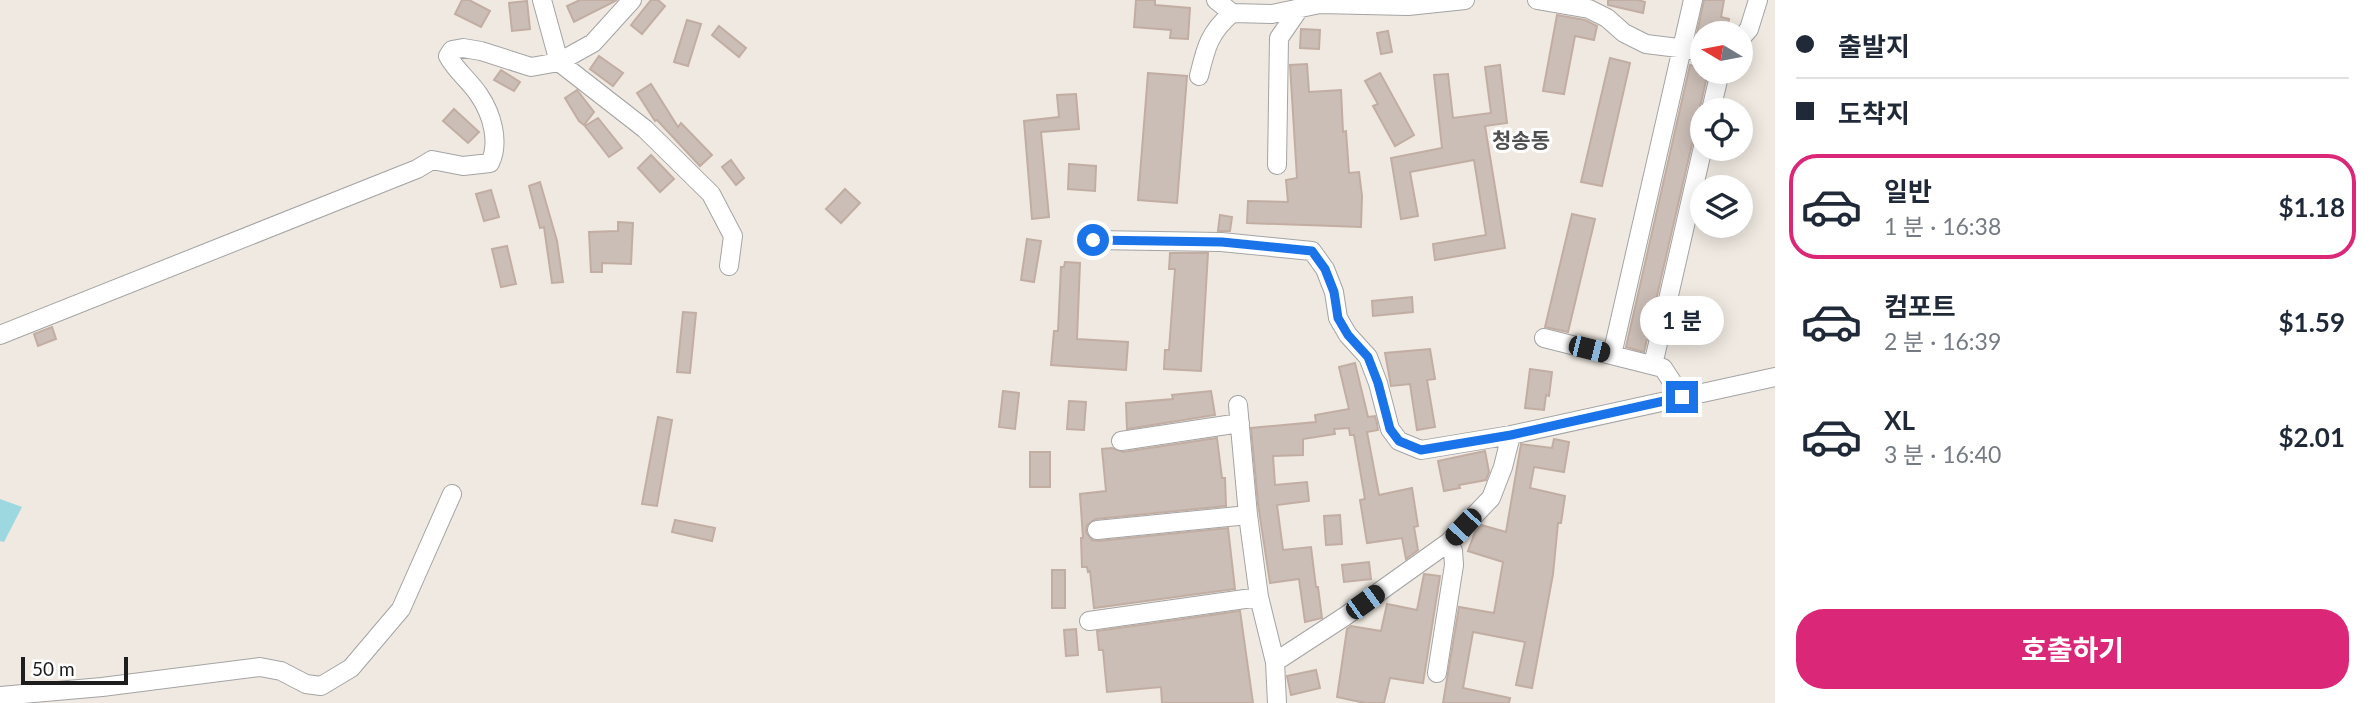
<!DOCTYPE html>
<html lang="ko">
<head>
<meta charset="utf-8">
<style>
	:root { --surface:#fff; --page:#f2f2f3; --text:#1f2937; --muted:#747a83; --line:#e0e1e3; --accent:#db2777 }
	body { margin:0; font-family:Lato,"Noto Sans KR",sans-serif; background:var(--page); color:var(--text); height:100vh; display:flex; flex-direction:column; font-size:26px; white-space:nowrap }
	* { box-sizing:border-box; margin:0 }
	p { font-size:23px; color:var(--muted) }
	.icon { flex:none; width:38px; height:38px; fill:none; stroke:currentColor; stroke-width:2; stroke-linecap:round; stroke-linejoin:round }
	.map { position:relative; flex:1; overflow:hidden }
	.sheet { display:flex; flex-direction:column; background:var(--surface); width:595px }
	.sheet>* { flex:none }
	.top-card { display:grid; align-content:center; height:154px; padding:0 21px; background:var(--surface) }
	.needle { width:46px; rotate:280deg }
	.fabs { position:absolute; left:1690px; top:21px; display:grid; gap:14px }
	.fabs a { display:grid; place-items:center; width:63px; height:63px; border-radius:50%; background:var(--surface); box-shadow:0 4px 18px #0003; font-size:35px }
	.scale { position:absolute; left:21px; bottom:18px; width:107px; box-sizing:border-box; padding-left:7px; border:4px solid #1d1d1d; border-top:0; font-size:19px; line-height:24px; white-space:nowrap; color:#1d1d1d; -webkit-text-stroke:5px #fff; paint-order:stroke }
	.end { position:absolute; width:32px; height:32px; margin:-16px; border:9px solid #1a73e8; background:#fff; box-shadow:0 0 0 4px #fff }
	.from { border-radius:50% }
	.bubble { position:absolute; height:49px; border-radius:24px; background:var(--surface); box-shadow:0 4px 18px #0003; font-size:23px; font-weight:700; line-height:49px; text-align:center }
	.car { position:absolute; width:21px; height:42px; margin:-21px -10px; border-radius:9px; box-shadow:0 0 5px 2px #0007; background:linear-gradient(#222 24%,#8ab4d8 0 40%,#222 0 76%,#8ab4d8 0 86%,#222 0) }
	.top-card b { display:flex; align-items:center; gap:24px; height:66px; font-size:26px }
	.top-card b+b { border-top:2px solid var(--line) }
	.top-card i { width:18px; height:18px; background:var(--text) }
	ul { padding:0; list-style:none }
	li { display:flex; align-items:center; gap:21px; height:105px; margin:0 14px 10px; padding:0 7px; border:4px solid transparent; border-radius:28px }
	li div { flex:1 }
	li b { display:block; font-size:26px }
	li em { font-style:normal; font-weight:700 }
	li.on { border-color:var(--accent) }
	li>.icon { width:63px; height:63px; stroke-width:1.5 }
	.action { display:flex; gap:14px; margin-top:auto; padding:14px 21px }
	.action a { flex:1; height:80px; border-radius:28px; background:var(--accent); color:#fff; font-size:28px; font-weight:700; line-height:80px; text-align:center }
	main { display:flex; flex:1; min-height:0 }
	.map>svg:first-child { display:block }
	.water { fill:#9dd8e1 }
	.building { fill:#cbbeb7; stroke:#c2ada2; stroke-width:2 }
	.lines { fill:none; stroke-linecap:round; stroke-linejoin:round }
	.minor-casing { stroke:#a4a4a4; stroke-width:20 }
	.minor { stroke:#fff; stroke-width:18 }
	.route { stroke:#1a73e8; stroke-width:9 }
	.labels { text-anchor:middle; stroke-width:6; stroke-linejoin:round; paint-order:stroke }
	.quarter-label { font-size:21px; font-weight:bold; fill:#505050; stroke:#fff }
</style>
</head>
<body>
<main>
<div class="map">
<svg width="1775" height="703" viewBox="0 0 1775 703">
	<rect width="100%" height="100%" fill="#efe9e1"/>
	<!-- water -->
	<path class="water" d="M0,499L22,507L4,542L0,541Z"/>
	<!-- building -->
	<path class="building" d="M462,0H469L490,11L481,27L455,14Z
		M580,0H617L574,22L567,6Z
		M651,0H658L665,6L642,34L631,25Z
		M1136,0H1155V5L1190,8L1188,39L1170,38L1171,30L1134,27Z
		M1608,0H1638L1645,2L1643,13L1608,5Z
		M1704,0H1724L1721,17L1729,19L1726,33H1697Z
		M527,1L530,29L512,31L509,3Z
		M1557,15L1585,20L1597,26L1594,40L1575,36L1564,94L1543,91Z
		M687,20L701,24L688,66L674,62Z
		M719,26L746,48L739,57L712,35Z
		M1301,29L1320,30L1319,49L1300,48Z
		M1388,31L1392,52L1381,54L1377,33Z
		M599,56L623,73L613,86L590,69Z
		M1610,58L1630,63L1602,186L1581,182Z
		M1307,64L1309,92L1341,90L1343,132L1346,131L1349,173L1359,172L1362,196L1361,227L1247,223L1248,201L1288,202L1286,180L1297,178L1290,65Z
		M1500,65L1507,123L1485,126L1505,248L1435,260L1433,244L1486,235L1474,160L1410,172L1418,216L1401,219L1391,158L1442,148L1434,75L1448,74L1453,118L1491,113L1485,67Z
		M1690,65L1703,68V72H1708L1700,107L1701,115L1692,144L1644,352L1626,347Z
		M501,70L520,82L514,91L494,80Z
		M1148,73L1187,76L1177,203L1138,200Z
		M1380,73L1414,135L1395,146L1373,106L1378,104L1365,81Z
		M651,84L678,127L681,123L712,155L700,166L657,120L655,121L637,93Z
		M577,90L594,112L584,125L579,121L565,98Z
		M1076,94L1079,129L1041,132L1049,217L1032,219L1024,121L1059,117L1057,95Z
		M454,109L479,132L468,143L443,121Z
		M598,118L622,148L609,157L585,126Z
		M651,155L674,179L660,192L638,168Z
		M731,160L744,178L736,185L722,167Z
		M1069,164L1096,166L1095,191L1068,189Z
		M540,182L557,241L563,282L552,283L544,227L540,228L529,186Z
		M845,189L860,203L841,223L826,209Z
		M491,190L499,217L484,221L476,194Z
		M1572,214L1595,219L1568,332L1545,327Z
		M1220,215L1232,217L1230,231H1218Z
		M618,222L633,223L631,264L602,263V272H591L589,232L618,231Z
		M1027,239L1041,241L1034,282L1021,280Z
		M507,246L516,284L501,287L492,249Z
		M1170,253H1208L1201,371L1164,369L1165,350H1169L1175,269H1169Z
		M1065,262L1080,263L1077,339L1128,342L1126,370L1051,365L1054,331H1058L1061,267H1064Z
		M1412,297L1413,312L1373,316L1372,301Z
		M683,312L696,313L690,373L677,372Z
		M52,327L56,339L38,346L34,334Z
		M1430,349L1435,379L1427,380L1435,427L1417,430L1410,384L1391,386L1385,353Z
		M1355,363L1368,417L1375,416L1377,423L1378,430L1367,432L1379,495L1412,488L1418,526L1414,527L1418,550L1406,559L1402,538L1367,543L1360,500L1365,499L1354,435H1350L1349,428L1334,429L1335,434L1303,439V455L1273,456L1275,485L1307,482L1309,501L1277,505L1283,550L1311,547L1316,587H1318L1322,618L1305,622L1299,579L1270,583L1258,504L1251,428L1316,422L1315,415L1349,409L1339,367Z
		M1530,369L1552,372L1549,396L1546,395L1544,410L1525,408Z
		M1003,391L1019,393L1015,429L999,427Z
		M1211,391L1215,415L1127,429L1126,403L1173,399L1172,395Z
		M1069,401L1086,402L1084,430L1067,429Z
		M658,417L672,420L657,506L642,504Z
		M1217,438L1222,478H1225L1226,506L1096,519L1087,525L1086,532L1092,540L1098,541L1228,528L1235,589L1094,608L1090,571L1088,572L1087,567H1082L1081,538H1083L1080,494L1106,491L1102,449L1112,448L1123,452Z
		M1554,439L1569,442L1564,472L1534,467L1530,488L1565,496L1561,523H1558L1553,574L1532,688L1516,685L1525,642L1473,632L1463,688L1510,698L1509,703H1443L1459,607L1494,613L1503,562L1468,551L1475,532L1481,525L1506,532L1521,444L1552,448Z
		M1485,451L1489,472L1486,480L1459,485L1460,488L1444,491L1438,461Z
		M1030,452H1050V487H1030Z
		M1340,515L1342,544L1326,545L1324,516Z
		M675,520L715,528L712,541L672,532Z
		M1369,562L1371,579L1344,582L1342,565Z
		M1052,570H1065V608H1052Z
		M1424,574L1440,576L1423,683L1390,678L1384,703H1365L1337,697L1347,629L1351,626L1381,631L1387,604L1417,610Z
		M1240,611L1253,703H1162L1161,687L1107,692L1103,650H1099L1097,631Z
		M1076,629L1078,655L1066,656L1064,630Z
		M1316,670L1320,688L1291,695L1287,676Z"/>
	<g class="lines">
		<!-- minor casing -->
		<g class="minor-casing">
			<path id="minor" d="M542,0L559,62L645,129L711,194L733,236L729,266
				M1216,0L1232,13L1272,14L1320,4L1408,6L1465,0
				M1537,0L1589,9L1607,18L1624,33L1646,44L1703,51
				M1741,38L1749,29L1758,0
				M1199,76C1206,47 1209,33 1232,13
				M1711,110L1720,72
				M1277,165L1279,38L1299,9
				M1093,240L1221,242L1312,251L1325,269L1334,292L1338,318L1348,335L1368,357L1378,383L1390,429L1399,441L1421,450L1511,435L1775,377
				M0,335L417,169L432,160L463,166L490,163C500,142 492,114 479,95C470,81 456,71 448,56L452,50L463,48L481,51L531,67L559,62L593,43L632,0
				M1544,338L1663,368L1682,397
				M1612,355L1693,0
				M1653,365L1703,147
				M1238,405L1248,515L1259,597L1275,662L1277,703
				M1121,441L1240,423
				M1097,530L1248,515
				M1089,621L1259,597
				M1275,662L1344,617L1449,542L1491,498L1503,467L1511,435
				M1437,673L1454,565L1453,551L1449,542
				M0,696L102,687L260,667L281,671L306,684L321,686L351,668L401,609L452,494"/>
		</g>
		<!-- minor -->
		<use href="#minor" class="minor"/>
	</g>
	<g class="lines">
		<!-- route -->
		<path class="route" d="M1093,240L1222,242L1312,251L1325,269L1334,292L1338,318L1348,335L1368,357L1378,383L1390,429L1399,441L1421,450L1511,435L1682,397"/>
	</g>
	<g class="labels">
		<!-- quarter labels -->
		<g class="quarter-label">
			<text x="1521" y="148">청송동</text>
		</g>
	</g>
</svg>
<div class="fabs">
<a><svg class="needle" viewBox="-14 -14 28 28"><path d="M0-13l5 13h-10z" fill="#e53935"/><path d="M0 13l5-13h-10z" fill="#747a83"/></svg></a>
<a><svg class="icon" aria-label="locate" viewBox="0 0 24 24"><circle cx="12" cy="12" r="6"/><path d="M12 2v4M12 18v4M2 12h4M18 12h4"/></svg></a>
<a><svg class="icon" aria-label="layers" viewBox="0 0 24 24"><path d="M12 4l9 5-9 5-9-5zM3 14l9 5 9-5"/></svg></a>
</div>
<div class="scale">50 m</div>
<i class="end from" style="left:1093px;top:240px"></i>
<i class="end" style="left:1682px;top:397px"></i>
<div class="bubble" style="left:1640px;top:296px;width:84px">1 분</div>
<i class="car" style="left:1589px;top:349px;rotate:104deg"></i>
<i class="car" style="left:1463px;top:527px;rotate:223deg"></i>
<i class="car" style="left:1365px;top:602px;rotate:54deg"></i>
</div>
<section class="sheet">
<div class="top-card">
<b><i class="from"></i>출발지</b>
<b><i></i>도착지</b>
</div>
<ul>
<li class="on"><svg class="icon" aria-label="car" viewBox="0 0 24 24"><path d="M5 17H2v-5l4-1 3-4h7l3 4 3 1v5h-3M9 17h6M6 11h13"/><circle cx="7" cy="17" r="2"/><circle cx="17" cy="17" r="2"/></svg><div><b>일반</b><p>1 분 · 16:38</p></div><em>$1.18</em></li>
<li><svg class="icon" aria-label="car" viewBox="0 0 24 24"><path d="M5 17H2v-5l4-1 3-4h7l3 4 3 1v5h-3M9 17h6M6 11h13"/><circle cx="7" cy="17" r="2"/><circle cx="17" cy="17" r="2"/></svg><div><b>컴포트</b><p>2 분 · 16:39</p></div><em>$1.59</em></li>
<li><svg class="icon" aria-label="car" viewBox="0 0 24 24"><path d="M5 17H2v-5l4-1 3-4h7l3 4 3 1v5h-3M9 17h6M6 11h13"/><circle cx="7" cy="17" r="2"/><circle cx="17" cy="17" r="2"/></svg><div><b>XL</b><p>3 분 · 16:40</p></div><em>$2.01</em></li>
</ul>
<div class="action"><a>호출하기</a></div>
</section>
</main>
</body>
</html>
